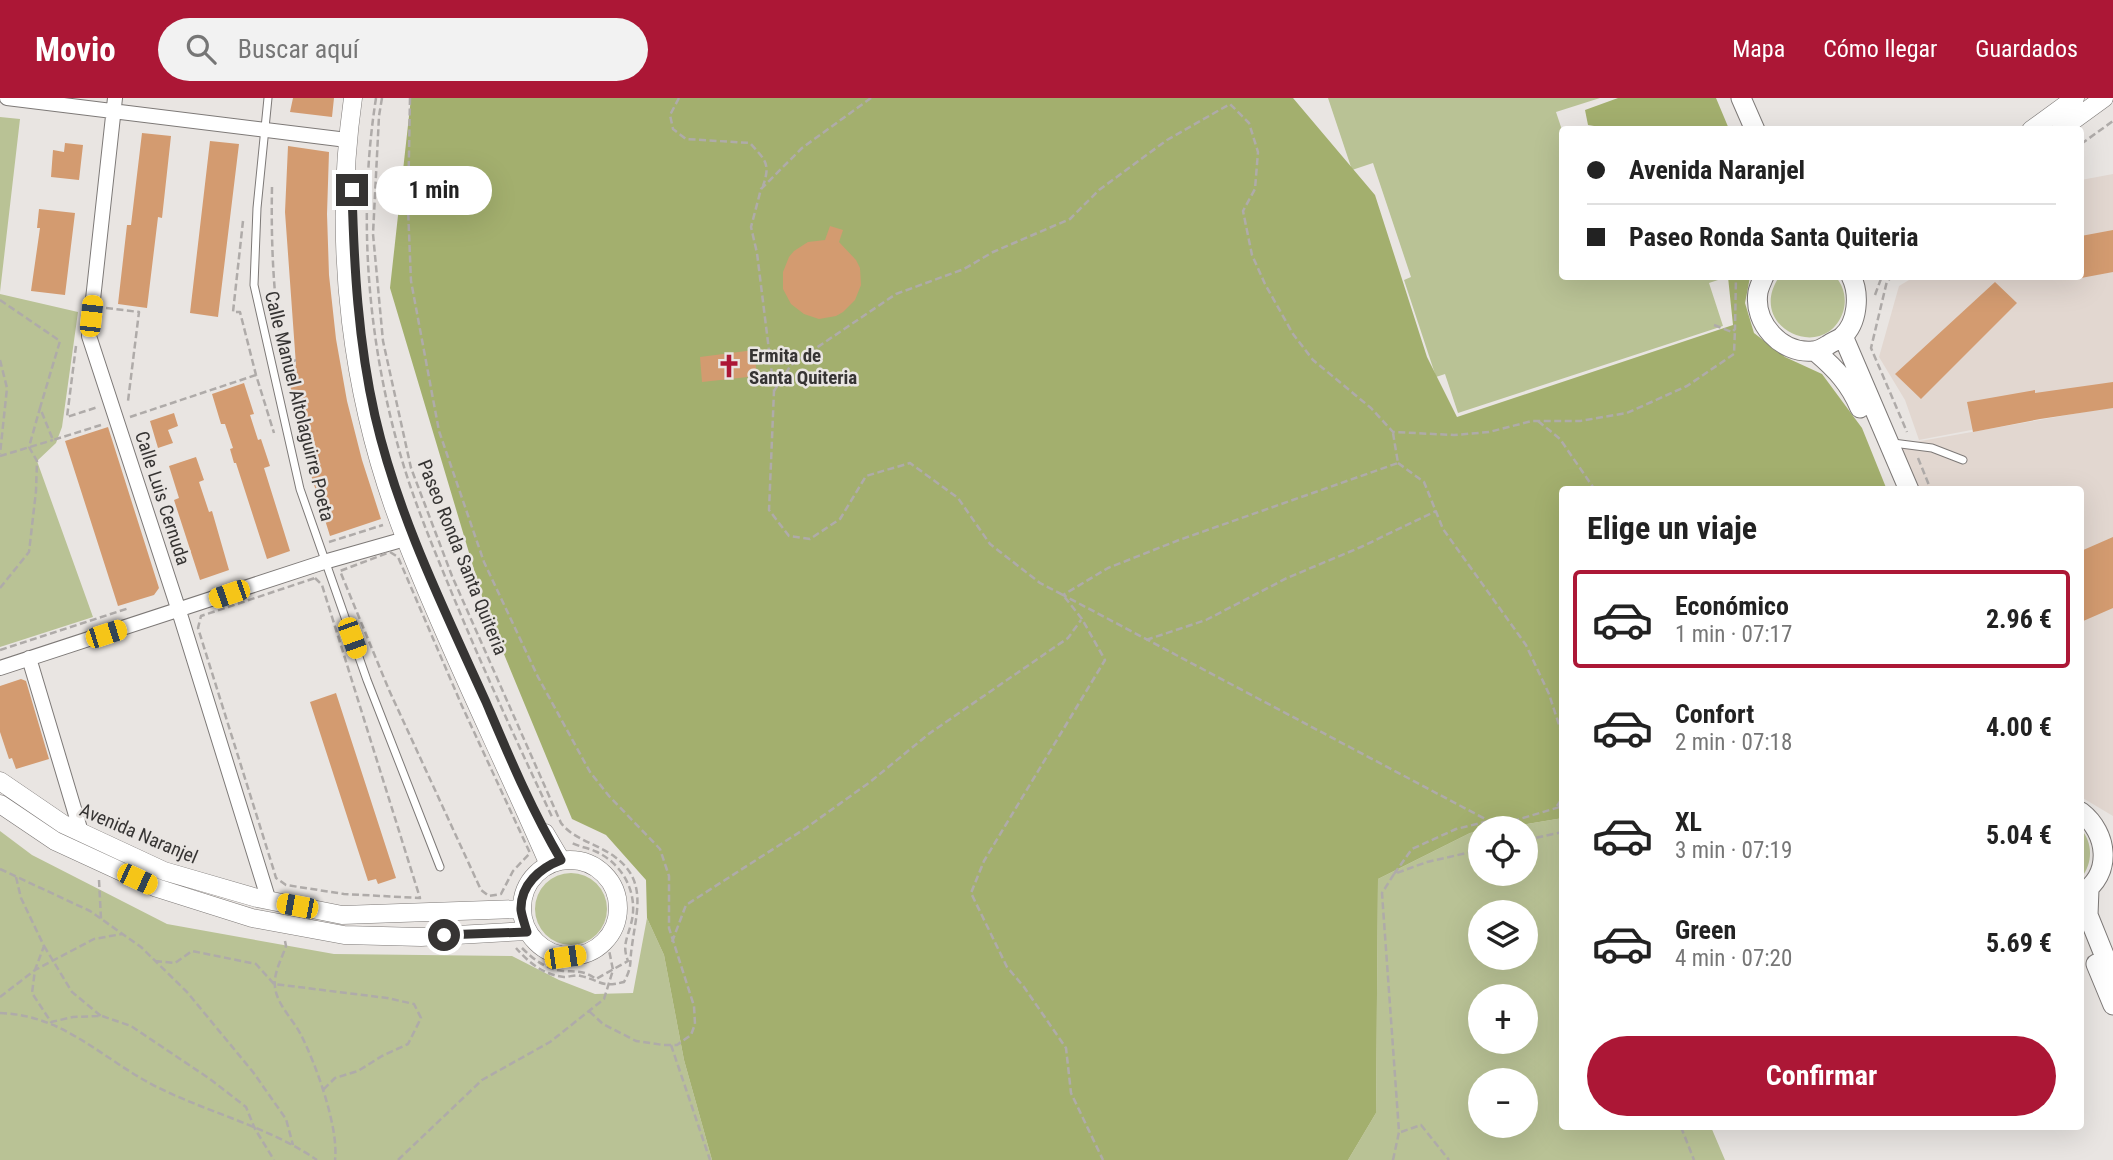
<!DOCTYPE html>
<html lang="es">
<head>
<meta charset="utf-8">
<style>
	:root { --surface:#fff; --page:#f2f2f2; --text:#222; --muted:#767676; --line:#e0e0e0; --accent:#ac1736 }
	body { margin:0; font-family:"Roboto Condensed",sans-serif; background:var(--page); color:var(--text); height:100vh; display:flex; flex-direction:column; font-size:26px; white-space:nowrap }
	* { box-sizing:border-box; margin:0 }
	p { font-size:23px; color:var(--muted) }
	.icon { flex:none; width:38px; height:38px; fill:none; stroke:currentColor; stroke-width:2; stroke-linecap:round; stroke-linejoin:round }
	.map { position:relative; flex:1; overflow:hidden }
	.sheet { position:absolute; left:1559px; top:388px; width:525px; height:644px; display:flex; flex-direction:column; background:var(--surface); border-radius:7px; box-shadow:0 7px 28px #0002 }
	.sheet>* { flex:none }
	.guide { position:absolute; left:1559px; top:28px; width:525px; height:154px; border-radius:7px; box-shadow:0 7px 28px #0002; display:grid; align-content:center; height:154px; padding:0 28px; background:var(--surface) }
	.controls { position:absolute; left:1468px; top:718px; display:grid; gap:14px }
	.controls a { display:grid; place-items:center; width:70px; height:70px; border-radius:50%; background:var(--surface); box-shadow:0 7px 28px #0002; font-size:35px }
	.end { position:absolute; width:32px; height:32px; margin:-16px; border:9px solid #363433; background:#fff; box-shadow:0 0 0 4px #fff }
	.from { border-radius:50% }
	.bubble { position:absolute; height:49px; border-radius:24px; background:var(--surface); box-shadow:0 7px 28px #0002; font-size:23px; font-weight:700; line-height:49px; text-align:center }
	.car { position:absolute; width:21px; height:42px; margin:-21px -10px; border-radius:9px; box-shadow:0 0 5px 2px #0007; background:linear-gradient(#f5c518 24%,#345 0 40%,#f5c518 0 76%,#345 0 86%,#f5c518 0) }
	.guide b { display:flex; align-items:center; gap:24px; height:66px; font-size:26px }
	.guide b+b { border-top:2px solid var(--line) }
	.guide i { width:18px; height:18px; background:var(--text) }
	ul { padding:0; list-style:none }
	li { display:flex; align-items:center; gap:21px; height:98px; margin:0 14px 10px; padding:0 14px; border:4px solid transparent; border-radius:7px }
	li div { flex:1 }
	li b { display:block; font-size:26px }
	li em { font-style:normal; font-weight:700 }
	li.on { border-color:var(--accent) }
	li>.icon { width:63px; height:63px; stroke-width:1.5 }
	h2 { padding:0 28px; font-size:32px; line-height:84px }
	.primary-button { display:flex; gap:14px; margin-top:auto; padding:14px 28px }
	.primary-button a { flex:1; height:80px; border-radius:42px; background:var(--accent); color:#fff; font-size:28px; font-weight:700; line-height:80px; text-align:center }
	header { display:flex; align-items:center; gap:42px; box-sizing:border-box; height:98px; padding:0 35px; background:var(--accent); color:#fff }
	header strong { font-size:33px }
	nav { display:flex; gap:38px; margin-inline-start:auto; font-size:24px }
	.search { width:490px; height:63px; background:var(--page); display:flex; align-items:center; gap:18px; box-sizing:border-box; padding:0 24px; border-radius:38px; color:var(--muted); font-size:26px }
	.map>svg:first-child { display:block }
	.built { fill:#e2d7d0 }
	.green { fill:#b9c295; fill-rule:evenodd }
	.forest { fill:#a3af6e }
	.building { fill:#d39b70 }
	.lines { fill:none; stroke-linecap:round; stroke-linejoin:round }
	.service-casing { stroke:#7d7977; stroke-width:9 }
	.minor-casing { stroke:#7d7977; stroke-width:16 }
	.tertiary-casing { stroke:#7d7977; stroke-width:19 }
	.secondary-casing { stroke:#7d7977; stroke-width:21 }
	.path { stroke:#afaba9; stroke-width:2.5; stroke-dasharray:7 3.5; stroke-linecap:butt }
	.service { stroke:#fff; stroke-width:7 }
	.minor { stroke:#fff; stroke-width:14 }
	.tertiary { stroke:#fff; stroke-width:18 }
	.secondary { stroke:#fff; stroke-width:19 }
	.route { stroke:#363433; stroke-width:9 }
	.labels { text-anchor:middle; stroke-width:5; stroke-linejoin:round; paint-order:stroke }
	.poi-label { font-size:19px; font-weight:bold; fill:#363433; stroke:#e9e5e2; text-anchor:start }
	.street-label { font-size:19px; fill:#363433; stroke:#e9e5e2 }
</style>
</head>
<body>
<header>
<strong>Movio</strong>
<div class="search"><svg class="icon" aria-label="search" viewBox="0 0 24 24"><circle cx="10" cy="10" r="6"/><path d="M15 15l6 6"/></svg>Buscar aquí</div>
<nav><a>Mapa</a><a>Cómo llegar</a><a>Guardados</a></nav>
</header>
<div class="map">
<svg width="2113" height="1062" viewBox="0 0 2113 1062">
	<rect width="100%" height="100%" fill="#e9e5e2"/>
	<!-- built -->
	<path class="built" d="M2113,76V305L1919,342L1905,302L1879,259L1899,188L1914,179L2081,178V82Z
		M2113,309V718L2081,699V392H1917L1898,347Z"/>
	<!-- green -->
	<path class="green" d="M1328,0H1600L1556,14L1563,35V178L1717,179L1718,182L1709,185L1723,228L1458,315L1445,276L1436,279L1404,182L1411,179L1373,65L1352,72Z
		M0,19L20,21L0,194Z
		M1779,179H1836C1844,189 1847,201 1843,214C1825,266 1745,230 1779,179Z
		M0,196L78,214L62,329L56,345L37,363L93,519L0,549Z
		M1563,720V1029H1711L1725,1062H1348L1376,1015L1378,781L1470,735L1480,733V775H1526V730H1503ZM1480,814H1526V859H1480ZM1480,898H1526V943H1480ZM1480,982H1526V1027H1480Z
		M2081,731C2093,745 2093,765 2081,780Z
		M0,733L32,757L167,826L334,856L512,858L559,882L595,896L633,895L647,820L664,857L684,962L712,1062H0Z
		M535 811a36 36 0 1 1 72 0a36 36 0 1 1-72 0Z"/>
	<!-- forest -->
	<path class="forest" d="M411,0H1293L1375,97L1427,259L1457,319L1733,227L1728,179H1750L1745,205L1754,235L1785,259L1822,276L1862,330L1887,392H1563V720L1503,730H1480V733L1470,735L1378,781L1376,1015L1348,1062H712L684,962L664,857L647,820L646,782L606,737L572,721L487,515L390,190Z
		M1618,0H1716L1729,31L1618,32L1588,27L1585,12Z"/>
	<!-- building -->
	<path class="building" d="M293,0H334L332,19L290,14Z
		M142,35L171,38L162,120L158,119L147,210L118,206L127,127H131Z
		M210,43L239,46L218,219L190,215Z
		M65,45L83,47L79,82L51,79L53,52L64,54Z
		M288,48L329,54L327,116L329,177L336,241L347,303L362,362L381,421L330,438L311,377L286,270L296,267L285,114Z
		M39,111L75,115L65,197L31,193L40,130H37Z
		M830,128L843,132L839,144L856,162L860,170L861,187L855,202L843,214L836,218L819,221L804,216L791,206L783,191V174L789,159L794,153L808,144L825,142Z
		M2113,132V174L2081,180V138Z
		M1995,184L2017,205L1921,301L1895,276Z
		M754,252L757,278L702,284L700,259Z
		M2113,284V310L2040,321L1973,334L1967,304L2035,292V295Z
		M244,285L254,316L250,317L258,342L261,341L270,368L264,370L290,453L267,461L236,365H234L230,351L233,350L225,326H221L212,296Z
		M174,315L178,328L168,332L173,345L158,350L150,323Z
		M108,329L159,490L154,497L118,508L65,343Z
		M196,359L204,382L199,384L209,414L212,413L229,472L200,482L174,402L179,400L169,368Z
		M2113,439V510L2081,524V453Z
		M21,581L26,583L49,661L16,671L12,660L9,661L0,634V588Z
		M336,595L396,780L378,786L376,781L368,783L310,604Z"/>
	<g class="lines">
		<!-- service casing -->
		<g class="service-casing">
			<path id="service" d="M268,0L257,110L254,187L300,391L367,582L440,769
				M1893,345L1932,350L1963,362"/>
		</g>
		<!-- minor casing -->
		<g class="minor-casing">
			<path id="minor" d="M7,0L347,42
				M115,0L89,238L179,513L269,803
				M29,560L81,734
				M0,570L324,464L405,441"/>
		</g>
		<!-- tertiary casing -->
		<g class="tertiary-casing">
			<path id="tertiary" d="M353,0C332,147 351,303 406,442C449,552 502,658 549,767
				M2031,32L2075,0
				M2060,32L2104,0
				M0,683L63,726L164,773L257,800L342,817L521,811
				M0,706L55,743L157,790L252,820L344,837L421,839L527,833
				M545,735L561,762
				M522 810a48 48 0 1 1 96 0a48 48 0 1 1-96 0Z"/>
		</g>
		<!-- secondary casing -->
		<g class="secondary-casing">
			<path id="secondary" d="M1741,0L1755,32
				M1764,178C1762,183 1759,189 1758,194C1753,225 1781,256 1813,253C1818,253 1823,250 1828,247C1832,244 1838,242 1842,239C1858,225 1860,196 1851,178
				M1843,238L1909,392
				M1816,254C1836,271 1850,286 1860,310
				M2081,714C2108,735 2113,776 2081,796
				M2089,791L2088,817L2113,879
				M2096,866L2113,907"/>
		</g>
		<!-- path -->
		<path class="path" d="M376,0C358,115 367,236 398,348C411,396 430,442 449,488C481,567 517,644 553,721
			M382,0L379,18L373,136L383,243L411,370L452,478L561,725C574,742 598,746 615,759C648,783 636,815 632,848C629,865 633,867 624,884C600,890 602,883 581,878C576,876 570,879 564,879C544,877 529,865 516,850
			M410,0L408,110L411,183L439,333L484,464L538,579L590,674L609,698L660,751L669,778V830L694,908L695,926L691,937L677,947H663L636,943L603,926L589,913
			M679,0L670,17L673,31L686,41L750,45C765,62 771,65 763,88
			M871,0L802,50L761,91L751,129L757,155L774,293L769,412L789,438L810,441L840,421L866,378L910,365L958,400L990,446L1040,485L1063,497L1082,521L1105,562L984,763L971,795L1007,869L1024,889L1066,950L1071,995L1103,1062
			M2081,46L2113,23
			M272,89C271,142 273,193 281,246
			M243,123L233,214H240L256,277L274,335
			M1894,178L1887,183L1871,250L1907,334
			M1875,197L1882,178
			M0,202L60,243L40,310L53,342L101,327
			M106,210L139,214L128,303
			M1714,227L1732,234L1735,231L1736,178
			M76,248L67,319L98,309
			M0,262L7,290L0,356
			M284,267L296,262
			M774,293L791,267L896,196L964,171L993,154L1070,121L1099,92L1167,42L1230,6L1249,25L1258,54L1255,91L1243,113L1252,157L1265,186L1293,236L1313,262L1371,310L1393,334L1454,337L1489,334L1532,323H1580L1627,315L1687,288L1734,256L1735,231
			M130,319L256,277
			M1538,323L1560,341L1595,392
			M1393,335L1398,365L1179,442L1108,470L1063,497L1489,723
			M0,358L53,342
			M1918,360L1931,392
			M1398,365L1424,384L1443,431L1526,547L1549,596L1563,639
			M329,444L383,427
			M390,454L398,459L462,608L530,755L513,773L501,796L489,798L481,792L389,592L340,473Z
			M315,480L322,487L420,800L344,796L286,787L276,780L274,773L198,530L201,518Z
			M0,490L29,454L36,393L37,363L29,349L40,310
			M1146,542L1206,522L1287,480L1361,449L1436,413
			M0,552L129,510
			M1557,708L1563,699
			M1526,742L1563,734
			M0,771L90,813L141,849L187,894L253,974L286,1021L293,1047
			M1394,776L1412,751L1456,731L1489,723H1513L1563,708
			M16,779L21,800L44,848L35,872L32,895L51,924L73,919L102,918L131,928L210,981L246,1009L255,1031L274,1062
			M99,782L101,821
			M285,843L286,848C282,860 273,876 275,889C277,907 293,921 301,937C316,966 339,1030 335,1062
			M672,844L686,807L806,730L870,684L930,635L1068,540L1081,522
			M44,848L72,894L101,918
			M522,850C534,862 546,871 563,873C577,874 584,872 596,881L628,863C622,848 627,841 631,826C639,797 624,767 597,754C589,750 580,749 572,745
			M155,863L175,865L192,853L256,866L274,886L387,900L414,906L421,920L408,946L382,958L358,973L335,980L323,992
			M0,899L35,872L94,841L122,836
			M0,915C65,917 103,962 157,989C209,1015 269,1029 317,1062
			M671,947L710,1062
			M1681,1029L1694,1062
			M1401,1034L1421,1027L1449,1062
			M398,1062L482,982L550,944L604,901L613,872L607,842
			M1393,1062L1399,1034L1382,795L1394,776L1427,764L1480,752"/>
		<!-- service -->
		<use href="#service" class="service"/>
		<!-- minor -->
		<use href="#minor" class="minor"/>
		<!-- tertiary -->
		<use href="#tertiary" class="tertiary"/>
		<!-- secondary -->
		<use href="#secondary" class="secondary"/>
	</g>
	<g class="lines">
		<!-- route -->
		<path class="route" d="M352,92C354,168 358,243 375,318C398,418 444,511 486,604C509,658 531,711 561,762C540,770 520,787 521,812C522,819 525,827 527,834L444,837"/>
	</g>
	<!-- icons -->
	<defs>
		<g id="church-bare" transform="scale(1.89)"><path d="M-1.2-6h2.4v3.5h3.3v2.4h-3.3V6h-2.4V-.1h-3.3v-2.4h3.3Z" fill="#ac1736" stroke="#e9e5e2" stroke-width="2.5" paint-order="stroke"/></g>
	</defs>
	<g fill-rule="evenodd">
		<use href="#church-bare" x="729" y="268"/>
	</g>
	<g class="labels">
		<!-- poi labels -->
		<g class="poi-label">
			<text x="749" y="264">Ermita de<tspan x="749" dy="22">Santa Quiteria</tspan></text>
		</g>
		<!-- street labels -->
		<g class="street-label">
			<text transform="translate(300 308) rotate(76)" y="7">Calle Manuel Altolaguirre Poeta</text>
			<text transform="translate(163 400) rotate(72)" y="7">Calle Luis Cernuda</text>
			<text transform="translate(463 459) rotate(68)" y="7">Paseo Ronda Santa Quiteria</text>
			<text transform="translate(139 735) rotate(23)" y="7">Avenida Naranjel</text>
		</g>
	</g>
</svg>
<div class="controls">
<a><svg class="icon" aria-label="locate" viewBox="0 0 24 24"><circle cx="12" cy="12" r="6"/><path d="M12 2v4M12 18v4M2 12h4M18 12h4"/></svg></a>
<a><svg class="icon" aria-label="layers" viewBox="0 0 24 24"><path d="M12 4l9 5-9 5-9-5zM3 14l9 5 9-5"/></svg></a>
<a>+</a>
<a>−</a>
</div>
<i class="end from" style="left:444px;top:837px"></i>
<i class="end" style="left:352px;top:92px"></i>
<div class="bubble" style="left:376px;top:68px;width:116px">1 min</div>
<i class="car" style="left:91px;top:218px;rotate:6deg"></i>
<i class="car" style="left:229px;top:496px;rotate:251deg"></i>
<i class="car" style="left:106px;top:536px;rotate:72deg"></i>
<i class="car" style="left:352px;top:540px;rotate:160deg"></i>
<i class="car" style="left:137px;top:781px;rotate:115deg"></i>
<i class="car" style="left:297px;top:808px;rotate:281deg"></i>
<i class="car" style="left:565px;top:859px;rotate:82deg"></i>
<div class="guide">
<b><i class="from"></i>Avenida Naranjel</b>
<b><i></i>Paseo Ronda Santa Quiteria</b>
</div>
<section class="sheet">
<h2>Elige un viaje</h2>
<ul>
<li class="on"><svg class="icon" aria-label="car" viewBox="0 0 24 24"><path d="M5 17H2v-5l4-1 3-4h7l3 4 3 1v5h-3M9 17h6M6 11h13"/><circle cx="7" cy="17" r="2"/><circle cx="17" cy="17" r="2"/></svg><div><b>Económico</b><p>1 min · 07:17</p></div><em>2.96 €</em></li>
<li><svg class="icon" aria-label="car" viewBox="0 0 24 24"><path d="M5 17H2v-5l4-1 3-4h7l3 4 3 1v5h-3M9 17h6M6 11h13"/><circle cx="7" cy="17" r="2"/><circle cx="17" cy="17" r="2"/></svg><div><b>Confort</b><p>2 min · 07:18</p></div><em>4.00 €</em></li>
<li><svg class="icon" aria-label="car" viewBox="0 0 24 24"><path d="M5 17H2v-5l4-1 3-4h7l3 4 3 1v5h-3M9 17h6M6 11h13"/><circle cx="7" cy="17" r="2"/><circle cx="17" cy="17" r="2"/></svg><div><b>XL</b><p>3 min · 07:19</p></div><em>5.04 €</em></li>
<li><svg class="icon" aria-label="car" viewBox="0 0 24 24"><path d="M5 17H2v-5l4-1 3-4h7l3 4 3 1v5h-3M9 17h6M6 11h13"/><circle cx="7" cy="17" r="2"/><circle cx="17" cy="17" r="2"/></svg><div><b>Green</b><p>4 min · 07:20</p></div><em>5.69 €</em></li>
</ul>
<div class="primary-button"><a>Confirmar</a></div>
</section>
</div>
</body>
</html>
